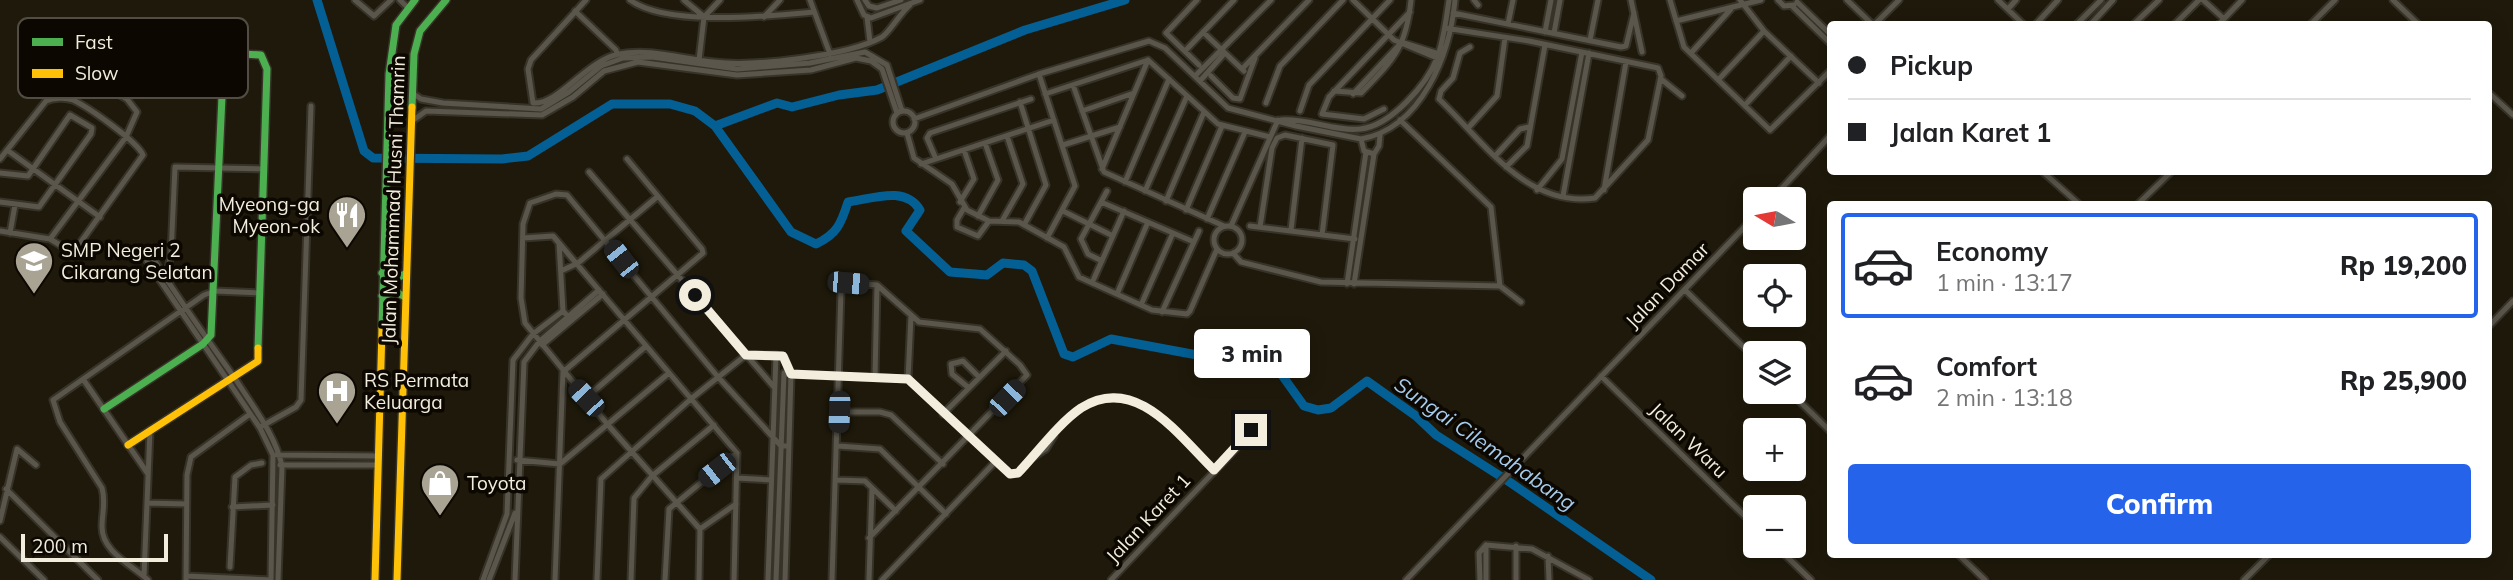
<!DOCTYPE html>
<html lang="en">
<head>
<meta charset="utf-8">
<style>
	:root { --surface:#fff; --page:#f2f2f2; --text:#202124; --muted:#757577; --line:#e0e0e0; --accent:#2563eb }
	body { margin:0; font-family:Mulish,sans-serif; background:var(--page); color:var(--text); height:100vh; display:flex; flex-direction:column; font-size:26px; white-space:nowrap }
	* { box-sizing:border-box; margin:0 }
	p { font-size:23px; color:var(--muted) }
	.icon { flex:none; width:38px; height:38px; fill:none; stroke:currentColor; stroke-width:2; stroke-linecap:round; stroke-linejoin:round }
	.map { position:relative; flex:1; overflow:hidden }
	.panel { position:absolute; left:1827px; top:201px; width:665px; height:357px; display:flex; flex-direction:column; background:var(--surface); border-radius:7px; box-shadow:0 4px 18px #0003 }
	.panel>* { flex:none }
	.guide { position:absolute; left:1827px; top:21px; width:665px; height:154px; border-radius:7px; box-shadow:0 4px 18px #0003; display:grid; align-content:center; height:154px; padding:0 21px; background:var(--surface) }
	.needle { width:46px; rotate:280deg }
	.buttons { position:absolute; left:1743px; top:187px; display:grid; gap:14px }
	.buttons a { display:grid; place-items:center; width:63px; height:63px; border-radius:7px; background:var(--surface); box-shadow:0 4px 18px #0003; font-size:35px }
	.scale { position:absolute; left:21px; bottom:18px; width:147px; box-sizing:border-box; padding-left:7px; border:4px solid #f2eddd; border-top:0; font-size:19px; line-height:24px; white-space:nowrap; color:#f2eddd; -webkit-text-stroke:5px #0c0801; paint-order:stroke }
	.end { position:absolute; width:32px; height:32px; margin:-16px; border:9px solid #f2eddd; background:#111; box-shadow:0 0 0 4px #111 }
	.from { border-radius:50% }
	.bubble { position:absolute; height:49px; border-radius:7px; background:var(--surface); box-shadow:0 4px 18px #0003; font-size:23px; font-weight:800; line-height:49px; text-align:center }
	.car { position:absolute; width:21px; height:42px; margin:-21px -10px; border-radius:9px; box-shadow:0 0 5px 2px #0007; background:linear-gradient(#222 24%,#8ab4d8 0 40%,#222 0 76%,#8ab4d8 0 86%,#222 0) }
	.guide b { display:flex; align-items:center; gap:24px; height:66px; font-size:26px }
	.guide b+b { border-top:2px solid var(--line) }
	.guide i { width:18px; height:18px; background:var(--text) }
	ul { padding:12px 0 0; list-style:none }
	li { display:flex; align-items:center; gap:21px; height:105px; margin:0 14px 10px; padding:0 7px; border:4px solid transparent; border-radius:7px }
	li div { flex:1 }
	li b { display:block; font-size:26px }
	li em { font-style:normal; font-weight:800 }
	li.active { border-color:var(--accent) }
	li>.icon { width:63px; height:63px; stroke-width:1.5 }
	.button { display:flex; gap:14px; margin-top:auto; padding:14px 21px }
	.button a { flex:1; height:80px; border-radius:7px; background:var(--accent); color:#fff; font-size:28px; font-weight:800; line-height:80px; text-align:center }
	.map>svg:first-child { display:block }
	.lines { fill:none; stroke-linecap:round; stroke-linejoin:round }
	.river { stroke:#035f94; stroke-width:9 }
	.street-casing { stroke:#373329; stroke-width:9 }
	.fast-casing { stroke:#373329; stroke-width:10 }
	.slow-casing { stroke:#373329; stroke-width:10 }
	.street { stroke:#5a564b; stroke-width:5 }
	.fast { stroke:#4caf50; stroke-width:7 }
	.slow { stroke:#ffc107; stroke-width:7 }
	.route { stroke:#f2eddd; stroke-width:9 }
	.labels { text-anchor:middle; stroke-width:7; stroke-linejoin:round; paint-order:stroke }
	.street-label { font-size:19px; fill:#f2eddd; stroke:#0c0801 }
	.poi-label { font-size:19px; fill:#f2eddd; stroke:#0c0801; text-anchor:start }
	.water-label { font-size:21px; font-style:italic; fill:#a6cced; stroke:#0c0801 }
	.key { fill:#0c0801; stroke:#514d43; stroke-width:2 }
	.key-label { font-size:19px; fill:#f2eddd }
</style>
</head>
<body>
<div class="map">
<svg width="2513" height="580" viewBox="0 0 2513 580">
	<rect width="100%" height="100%" fill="#1e190a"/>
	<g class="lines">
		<!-- river -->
		<path class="river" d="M317,0L364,151L373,158L502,159L528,156L612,104H670L695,111L715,126L791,232L816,244C837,234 841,224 848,202C872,199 905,185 920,210L906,231L950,272L987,275L1003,263L1024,265L1032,271L1064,354L1073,357L1111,339L1208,357L1228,353L1262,362L1279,371L1304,406L1318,410L1331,408L1367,381L1416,416L1436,435L1511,483L1651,580
			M715,126L777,103L792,107L839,95L877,90L1025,30L1125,0"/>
		<!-- street casing -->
		<g class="street-casing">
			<path id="street" d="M355,0L374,16L391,0
				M400,0L408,8
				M586,0L531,60L528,69L533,103C559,105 585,61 619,54C651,48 682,59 714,62C753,67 848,56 882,37C889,33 900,13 910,5
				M630,0C667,27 769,16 814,12
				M684,0L702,15
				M810,0L830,54
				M857,0L864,15L871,18L920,0
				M865,0L869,6L877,8L901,0
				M1197,0L1166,33L1199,65
				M1353,0L1394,40L1437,58
				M1474,0L1478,5
				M1631,0L1642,52
				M1670,0L1684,47L1770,130L1830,71
				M1740,0L1764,31L1819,83
				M1778,0L1784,6L1794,5
				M1847,0L1872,24
				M1998,0L2023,24
				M2203,0L2224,19
				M2393,0L2418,24
				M1797,2L1830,34
				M1792,6L1830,43
				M2008,9L2016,0
				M575,11L616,50L617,54
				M1453,13L1621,47L1626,46L1634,13
				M764,17L780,0
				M867,17L870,42
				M1676,21L1761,0
				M1508,24L1513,0
				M1875,24L1899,0
				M2036,24L2058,0
				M2077,24L2101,0
				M2091,24L2113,0
				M2134,24L2159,0
				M2175,24L2199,0
				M2219,24L2242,0
				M2311,24L2335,0
				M1445,28L1529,41L1658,68L1661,76L1648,140L1595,198C1526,208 1483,141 1439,99L1441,91L1453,78L1460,53L1470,47
				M1203,32L1244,71
				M1545,32L1551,0
				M1554,33L1560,0
				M1590,40L1598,0
				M1404,43L1439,54
				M1185,51L1234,0
				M1691,53L1731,9
				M699,60L704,17L720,0
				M1148,60L1218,124L1270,137
				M1242,69L1309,0
				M1039,74L1075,186L1047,238
				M1195,76L1271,0
				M1211,76L1233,98L1240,99L1255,58
				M1661,79L1682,96
				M1719,79L1764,31
				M1200,81L1223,55V50
				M1073,85L1104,172L1224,226
				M1334,91L1361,93C1394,59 1406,48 1411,0
				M2488,92L2513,115
				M412,93L421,99L443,103L541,109L569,92L601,66L623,58L652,57L737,69L810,63L865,52L887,65L902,111
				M1045,94L1148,60
				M1353,94L1401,43
				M1020,102L1046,185L1024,225
				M1266,103L1280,66L1343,0
				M1745,105L1791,56
				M1384,109L1364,119L1322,114L1329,97L1410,12
				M1082,111L1134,93
				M1300,111L1309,85L1390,0
				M893 122a11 11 0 1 1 22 0a11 11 0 1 1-22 0Z
				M914,119L1039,74L1149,41L1165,48L1228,108L1296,126L1361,139C1422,128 1450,54 1455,0
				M1281,120C1308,118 1336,132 1360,129C1391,126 1427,84 1437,58C1444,40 1446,19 1449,0
				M1400,120L1491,207L1500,286
				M412,121L426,111L542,115L573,97L604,71L638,62L737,75L811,70L856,58L871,61L882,69L897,113
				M1469,127L1497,96L1505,38
				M907,133L914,158L952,184L967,210L989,221L1019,222L1064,247L1079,277L1152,310L1187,314L1190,311L1217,249
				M1361,139L1364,151L1374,154L1379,146L1380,135
				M1063,145L1120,127
				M7,150L100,217
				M1496,155L1520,129L1529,127
				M0,159L46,101C53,98 65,97 73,100C88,107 137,141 143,155L73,253L50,239L0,231
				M936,159L927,138L930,133L1031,99
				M921,164L1054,120
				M1506,167L1527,146L1545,45
				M1102,169L1148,60
				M589,172L774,387
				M2043,172L2080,205
				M0,173L28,176L70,115L92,128L91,134L39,207L0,202
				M1125,182L1169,79
				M1537,190L1562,159L1582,52
				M1604,190L1626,62
				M1145,191L1187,96
				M1563,196L1589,53
				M1771,200L1830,136
				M1166,201L1204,112
				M960,202L974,179L964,150
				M1101,202L1194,242
				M2137,205L2171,172
				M964,208L957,220V227L978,236L989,221
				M1186,210L1222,126
				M1063,211L1113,236
				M978,216L998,180L985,143
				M1207,219L1245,132
				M1002,221L1023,184L1007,136
				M1231,226L1278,120
				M1250,226L1355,239
				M1214 240a14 14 0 1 1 28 0a14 14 0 1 1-28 0Z
				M1260,227L1272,148L1277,138L1285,135L1333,145L1322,235
				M1291,230L1302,138
				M10,233L15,205
				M523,238L553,236L559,243L737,453L734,580
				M50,239L126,137L137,112L127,99L88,76L61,98
				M559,243L563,311L571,320
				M1233,253L1241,262L1321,282L1500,286L1521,302
				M1102,261L1088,254L1081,239L1107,191
				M563,270L578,263L657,197
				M166,278L171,254L175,167L263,169
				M1092,283L1124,211
				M1347,284L1366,152
				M1354,284L1374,154
				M1685,290L1755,358
				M1117,294L1148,222
				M1141,305L1173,233
				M1162,312L1199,231
				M2488,327L2513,301
				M542,345L603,294
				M776,355L784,357L791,374L785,580
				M784,374L908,379L1010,474L1018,473C1037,453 1058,423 1081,408C1135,372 1179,436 1214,470
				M1601,376L1755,526
				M875,377L877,285
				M83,379L148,474
				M908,379L911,316
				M969,388L952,374L951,364L963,361L979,377
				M1790,392L1830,431
				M586,398L646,346
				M839,412H880L891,415L943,464
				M943,414L1006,351
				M262,426L296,407L301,400L311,106
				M838,446L880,449L946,514
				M277,455L378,456
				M1032,458L1046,449L1054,436
				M517,460L560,464L669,373
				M280,465H378
				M737,478L771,480
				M837,480L865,481L896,511
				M6,489L98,580
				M147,503L186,504
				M232,507L273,505
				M0,521L17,449L36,465
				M700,529L608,425L525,323L521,298L523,224L530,203L556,194L567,195L718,377L781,446H789
				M0,537L44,580
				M1486,545L1532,549L1589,580
				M1486,545V580
				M1516,546V580
				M1776,546L1811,580
				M1959,555L1985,580
				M1548,556L1549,580
				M230,567L235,477L251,465L262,463
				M144,576L150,430
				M186,576L271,580
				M271,579L273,455L260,428L147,261L149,257L153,258C179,300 208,340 236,380C253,407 275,434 282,466L278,580
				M148,580C132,565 102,552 102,527C102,513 106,502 102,488L60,422L53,400L204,295L215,291L260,293
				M186,580L187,475L191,457L250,414
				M483,580L507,514L513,360L533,334L563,311
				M489,580L515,513
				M515,580L524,362L539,342L599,290
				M555,580L563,372L703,253L702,249L627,159
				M597,580L601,479L692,398L746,355H776L768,580
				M631,580L634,498L652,476L714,425
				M665,580L669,509L737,453
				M699,580L700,529L736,504
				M776,580L784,373
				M832,580L841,291L848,283L877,285L919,322L980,329L1020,365L1027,375L869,538
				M869,580L872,488
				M882,580L995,462
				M1111,580L1266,417
				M1406,580L1755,216
				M1480,580L1479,553L1486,545
				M2244,580L2269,555"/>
		</g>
		<!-- fast casing -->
		<g class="fast-casing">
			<path id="fast" d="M412,107L414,54L420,31L446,0
				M382,273L393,280L405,274
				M382,296L396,292L405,297
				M382,328L389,74L396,25L415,0
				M104,409L203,344L211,335L224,53L261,55L267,69L258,348"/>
		</g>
		<!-- slow casing -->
		<g class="slow-casing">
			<path id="slow" d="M128,445L258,361V348
				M375,580L382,328
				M397,580L412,107"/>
		</g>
		<!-- street -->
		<use href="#street" class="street"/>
		<!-- fast -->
		<use href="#fast" class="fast"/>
		<!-- slow -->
		<use href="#slow" class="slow"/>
	</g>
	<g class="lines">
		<!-- route -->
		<path class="route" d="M695,295L746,355L783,356L791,374L908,379L1010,474L1018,473C1037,453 1059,423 1081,408C1136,373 1179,436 1214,470L1251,430"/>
	</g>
	<!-- icons -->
	<defs>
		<g id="restaurant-pin" transform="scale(2.0125)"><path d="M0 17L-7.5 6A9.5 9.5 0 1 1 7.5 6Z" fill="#a8a393" stroke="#0c0801"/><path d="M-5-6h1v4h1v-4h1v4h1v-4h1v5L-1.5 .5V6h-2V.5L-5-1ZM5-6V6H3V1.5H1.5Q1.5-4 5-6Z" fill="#fff"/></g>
		<g id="school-pin" transform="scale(2.0125)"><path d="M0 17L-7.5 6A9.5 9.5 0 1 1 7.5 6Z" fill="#a8a393" stroke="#0c0801"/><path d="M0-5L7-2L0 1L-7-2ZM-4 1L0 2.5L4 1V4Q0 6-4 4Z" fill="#fff"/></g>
		<g id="hospital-pin" transform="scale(2.0125)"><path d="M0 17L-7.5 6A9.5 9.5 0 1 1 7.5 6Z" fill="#a8a393" stroke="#0c0801"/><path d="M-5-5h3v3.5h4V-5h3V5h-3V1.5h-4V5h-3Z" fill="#fff"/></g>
		<g id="shop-pin" transform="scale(2.0125)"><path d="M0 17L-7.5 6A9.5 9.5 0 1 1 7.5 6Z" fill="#a8a393" stroke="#0c0801"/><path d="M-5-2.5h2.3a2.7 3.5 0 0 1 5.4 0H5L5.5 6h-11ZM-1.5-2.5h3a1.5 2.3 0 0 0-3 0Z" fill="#fff"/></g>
	</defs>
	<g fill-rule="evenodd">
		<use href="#restaurant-pin" x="347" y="215"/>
		<use href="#school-pin" x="34" y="261"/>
		<use href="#hospital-pin" x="337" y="391"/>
		<use href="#shop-pin" x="440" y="483"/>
	</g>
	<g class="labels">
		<!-- street labels -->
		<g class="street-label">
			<text transform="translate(393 200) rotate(-88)" y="7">Jalan Mohammad Husni Thamrin</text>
			<text transform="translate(1667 285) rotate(-46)" y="7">Jalan Damar</text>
			<text transform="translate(1689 440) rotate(44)" y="7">Jalan Waru</text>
			<text transform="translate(1148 518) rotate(-47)" y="7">Jalan Karet 1</text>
		</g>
		<!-- poi labels -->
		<g class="poi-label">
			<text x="320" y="211" text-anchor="end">Myeong-ga<tspan x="320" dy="22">Myeon-ok</tspan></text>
			<text x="61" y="257">SMP Negeri 2<tspan x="61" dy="22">Cikarang Selatan</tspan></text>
			<text x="364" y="387">RS Permata<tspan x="364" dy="22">Keluarga</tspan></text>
			<text x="467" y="490">Toyota</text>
		</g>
		<!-- water labels -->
		<g class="water-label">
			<text transform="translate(1485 444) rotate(35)" y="7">Sungai Cilemahabang</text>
		</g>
	</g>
	<!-- legend -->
	<rect x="18" y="18" width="230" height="80" rx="10" class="key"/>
	<rect x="32" y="38" width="31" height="8" fill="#4caf50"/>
	<rect x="32" y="69" width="31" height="9" fill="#ffc107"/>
	<g class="key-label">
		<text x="75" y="49">Fast</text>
		<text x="75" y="80">Slow</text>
	</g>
</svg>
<div class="buttons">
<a><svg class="needle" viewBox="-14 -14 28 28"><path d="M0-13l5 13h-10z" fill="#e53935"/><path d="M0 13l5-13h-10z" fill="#757577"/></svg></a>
<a><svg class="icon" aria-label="locate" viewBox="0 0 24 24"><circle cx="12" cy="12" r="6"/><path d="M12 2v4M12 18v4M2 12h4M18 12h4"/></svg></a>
<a><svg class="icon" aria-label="layers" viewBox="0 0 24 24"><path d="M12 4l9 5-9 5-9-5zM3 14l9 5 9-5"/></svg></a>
<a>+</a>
<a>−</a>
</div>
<div class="scale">200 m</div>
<i class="end from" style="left:695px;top:295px"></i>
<i class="end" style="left:1251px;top:430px"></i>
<div class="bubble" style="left:1194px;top:329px;width:116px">3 min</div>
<i class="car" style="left:621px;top:259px;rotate:322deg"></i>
<i class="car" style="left:848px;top:283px;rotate:95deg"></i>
<i class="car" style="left:586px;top:398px;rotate:317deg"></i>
<i class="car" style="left:1007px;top:398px;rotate:44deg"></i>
<i class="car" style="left:839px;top:412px;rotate:182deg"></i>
<i class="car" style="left:717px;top:470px;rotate:232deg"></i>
<div class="guide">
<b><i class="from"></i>Pickup</b>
<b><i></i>Jalan Karet 1</b>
</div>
<section class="panel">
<ul>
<li class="active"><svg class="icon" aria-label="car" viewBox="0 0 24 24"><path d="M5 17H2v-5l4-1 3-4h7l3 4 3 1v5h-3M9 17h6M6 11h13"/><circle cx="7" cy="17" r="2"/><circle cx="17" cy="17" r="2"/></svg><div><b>Economy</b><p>1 min · 13:17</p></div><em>Rp 19,200</em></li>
<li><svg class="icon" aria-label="car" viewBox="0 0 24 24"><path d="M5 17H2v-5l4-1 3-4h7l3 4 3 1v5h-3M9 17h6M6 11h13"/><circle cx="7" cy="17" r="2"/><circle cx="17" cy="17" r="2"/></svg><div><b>Comfort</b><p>2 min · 13:18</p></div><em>Rp 25,900</em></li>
</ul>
<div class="button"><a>Confirm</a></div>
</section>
</div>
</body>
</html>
